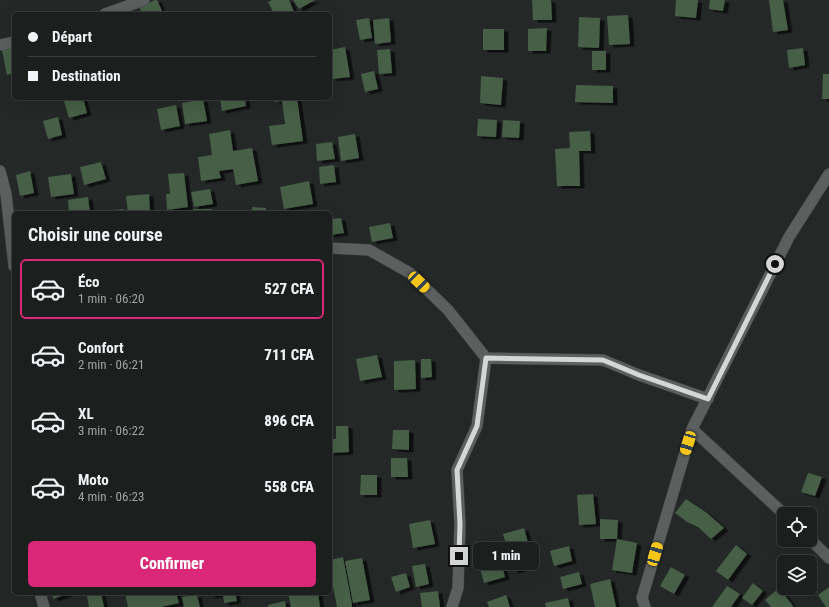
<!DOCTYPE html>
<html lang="fr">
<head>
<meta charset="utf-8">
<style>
	:root { --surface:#1b1f1d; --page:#242726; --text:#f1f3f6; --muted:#a0a2a4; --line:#393d3b; --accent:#db2777 }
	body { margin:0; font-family:"Roboto Condensed",sans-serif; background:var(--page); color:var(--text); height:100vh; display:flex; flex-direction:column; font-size:15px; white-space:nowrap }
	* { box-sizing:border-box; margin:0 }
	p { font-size:13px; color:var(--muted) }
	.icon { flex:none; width:22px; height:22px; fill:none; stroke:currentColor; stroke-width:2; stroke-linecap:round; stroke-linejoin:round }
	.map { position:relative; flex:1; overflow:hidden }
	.side { position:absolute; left:12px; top:211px; width:320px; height:384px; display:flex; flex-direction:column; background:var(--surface); border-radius:6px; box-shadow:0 4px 16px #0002,0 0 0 1px var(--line) }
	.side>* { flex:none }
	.hud { position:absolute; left:12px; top:12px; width:320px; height:88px; border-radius:6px; box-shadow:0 4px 16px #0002,0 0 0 1px var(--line); display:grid; align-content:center; height:88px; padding:0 16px; background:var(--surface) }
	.buttons { position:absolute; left:777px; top:507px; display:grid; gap:8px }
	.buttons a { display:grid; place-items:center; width:40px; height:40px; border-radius:6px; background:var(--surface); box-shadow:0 4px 16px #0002,0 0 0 1px var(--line); font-size:20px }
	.end { position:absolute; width:18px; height:18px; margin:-9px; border:5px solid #d4d7d6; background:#111; box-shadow:0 0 0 2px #111 }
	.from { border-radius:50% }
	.bubble { position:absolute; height:28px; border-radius:6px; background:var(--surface); box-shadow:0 4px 16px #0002,0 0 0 1px var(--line); font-size:13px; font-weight:800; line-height:28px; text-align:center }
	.car { position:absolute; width:12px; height:24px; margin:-12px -6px; border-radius:5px; box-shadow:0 0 3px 1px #0007; background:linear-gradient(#f5c518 24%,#345 0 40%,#f5c518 0 76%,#345 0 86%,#f5c518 0) }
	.hud b { display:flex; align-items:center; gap:14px; height:38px; font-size:15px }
	.hud b+b { border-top:1px solid var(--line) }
	.hud i { width:10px; height:10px; background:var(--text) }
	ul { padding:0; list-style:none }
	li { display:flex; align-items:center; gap:12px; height:60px; margin:0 8px 6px; padding:0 8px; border:2px solid transparent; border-radius:6px }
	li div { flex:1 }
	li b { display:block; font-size:15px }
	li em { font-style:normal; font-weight:800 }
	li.on { border-color:var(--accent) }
	li>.icon { width:36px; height:36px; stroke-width:1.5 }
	h2 { padding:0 16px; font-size:18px; line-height:48px }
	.action { display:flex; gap:8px; margin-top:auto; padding:8px 16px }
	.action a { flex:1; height:46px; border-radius:6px; background:var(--accent); color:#fff; font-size:16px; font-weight:800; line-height:46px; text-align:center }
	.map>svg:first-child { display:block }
	.building { fill:#465e46; filter:url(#shadow) }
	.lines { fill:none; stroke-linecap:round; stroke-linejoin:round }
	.minor-casing { stroke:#414443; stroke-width:12 }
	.minor { stroke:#5b5f5e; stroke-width:11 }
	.route { stroke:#d4d7d6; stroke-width:5 }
</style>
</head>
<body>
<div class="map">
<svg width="829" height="607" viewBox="0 0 829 607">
	<defs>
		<filter id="shadow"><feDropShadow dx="4.5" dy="2.5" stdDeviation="0" flood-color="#0009"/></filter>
	</defs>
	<rect width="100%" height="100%" fill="#242927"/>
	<!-- building -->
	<path class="building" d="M155,0H157L163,13L143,14L139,7Z
		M272,0H289L295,14H274L268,2Z
		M293,0H315L299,9Z
		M532,0H551L552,20H533Z
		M676,0H698L696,18L675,16Z
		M710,0H725L723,11L709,9Z
		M769,0H783L788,30L773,32Z
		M130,8L131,14H109Z
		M628,15L630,44L609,45L607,16Z
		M579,17L600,18L599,48L578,47Z
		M369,18L372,38L360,40L356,20Z
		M389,18L391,42L375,44L373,20Z
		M547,28L546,51H528V29Z
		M483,29H504V50H483Z
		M14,47V73L7,75L2,50Z
		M345,47L350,77L332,79L330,63V50Z
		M803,48L805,65L789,68L787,50Z
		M390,49L392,73L379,74L377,50Z
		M592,51H606V70H592Z
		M374,71L378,89L365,92L361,74Z
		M823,74H829V99H822Z
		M481,76L503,78L501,105L480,103Z
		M14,79V89H13L11,80Z
		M576,85L613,86V103L575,102Z
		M63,98H83L87,113L69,118Z
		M220,98H245L246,106L222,111Z
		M274,98H297L303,141L272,145L269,126L285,124L282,101L275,102Z
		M203,99L207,121L185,124L182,103Z
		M176,105L180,126L161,130L157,109Z
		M58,117L62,135L48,139L43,121Z
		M478,119L497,120L496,137L477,136Z
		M503,120L520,121L519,138L502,137Z
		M230,130L233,151L252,148L258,181L236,185L233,169L219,171L221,178L201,181L198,157L212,155L209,134Z
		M590,131L591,151H579L580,186H557L555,149L570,148L569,132Z
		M355,134L359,158L341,161L338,137Z
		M332,142L335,159L317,161L316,144Z
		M101,162L106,179L84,185L80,167Z
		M334,165L336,182L320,184L319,167Z
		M30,171L34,193L20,196L16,175Z
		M184,173L188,207L167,210L166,194H170L168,174Z
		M71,174L74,194L51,197L48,177Z
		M309,181L313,204L284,209L280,187Z
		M210,189L213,204L194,207L191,192Z
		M149,194L150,213H128L126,196Z
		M88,197L90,213H69L68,200Z
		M252,207L266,208V213H252Z
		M124,209V213H103V211Z
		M193,209H212V213H193Z
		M341,218L344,233L330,235V219Z
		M390,223L393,238L372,242L369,227Z
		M377,355L382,377L360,381L356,359Z
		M421,359H431L432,377L421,378Z
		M415,360L416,389L394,390V361Z
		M336,426H348L349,452L330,453V439H336Z
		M393,430H409V450L392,449Z
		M391,458H407L408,477H391Z
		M808,473L822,477L815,496L801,492Z
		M361,475H377V495H360Z
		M593,494L596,524L579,525L577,495Z
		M686,499L707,513L724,528L711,539L698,527L687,522L675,513Z
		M600,519L618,520L617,539H600Z
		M430,520L435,544L413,548L409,524Z
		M524,528L534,565L514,571L503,534Z
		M617,539L637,543L632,573L612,570Z
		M496,545L505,577L484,583L475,550Z
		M736,545L747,554L728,580L716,571Z
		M569,546L572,561L554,566L550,551Z
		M343,557L352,604V607H337L330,571V560Z
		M362,558L370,600L353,603L345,561Z
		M425,564L429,584L416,587L412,566Z
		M671,567L685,575L674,594L660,586Z
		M579,572L582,584L563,589L560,577Z
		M406,573L410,587L396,592L391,577Z
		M610,579L616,607H595L590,584Z
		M753,583L763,591L752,605L742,598Z
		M727,586L740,594L731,607H712Z
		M829,587V607H826L818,595Z
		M779,588L794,607H771L765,600Z
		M438,591L440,607H422L420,593Z
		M52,593H70L53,599Z
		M101,593L104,607H89L87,596Z
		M125,593H176L179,603L161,607H128Z
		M210,593H235L237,601L224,603L223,594L211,596Z
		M288,593H318L320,607H291Z
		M197,595L200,607H184L182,597Z
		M506,595L510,607H489L487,602Z
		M568,598L570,607H546L545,603Z
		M285,601L286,607H268V605Z"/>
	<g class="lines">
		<!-- minor casing -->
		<g class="minor-casing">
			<path id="minor" d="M105,14L144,0
				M0,45L14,42
				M0,171L6,194L14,266
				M330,248L369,250L410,273L448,310L486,358L603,360L639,375L708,399
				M784,514L692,429L789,237L829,174
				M810,539L829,558
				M40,593L44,607
				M452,607L458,588L460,524L457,470L477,426L486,358
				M645,607L642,598L692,429"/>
		</g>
		<!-- minor -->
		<use href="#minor" class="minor"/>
	</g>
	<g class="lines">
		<!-- route -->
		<path class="route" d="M459,556L460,524L457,470L477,426L486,358L603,360L639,375L708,399L775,264"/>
	</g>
</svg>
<div class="buttons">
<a><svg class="icon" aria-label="locate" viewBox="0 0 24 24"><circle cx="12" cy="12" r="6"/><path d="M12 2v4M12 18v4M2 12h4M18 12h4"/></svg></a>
<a><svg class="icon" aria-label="layers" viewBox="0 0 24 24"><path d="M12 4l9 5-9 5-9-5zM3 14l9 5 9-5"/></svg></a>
</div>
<i class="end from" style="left:775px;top:264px"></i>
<i class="end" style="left:459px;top:556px"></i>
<div class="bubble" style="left:473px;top:542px;width:66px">1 min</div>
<i class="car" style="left:419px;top:282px;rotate:134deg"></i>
<i class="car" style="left:688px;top:443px;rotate:197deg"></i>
<i class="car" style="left:655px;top:554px;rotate:16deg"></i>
<div class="hud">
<b><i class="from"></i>Départ</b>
<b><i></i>Destination</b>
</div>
<section class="side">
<h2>Choisir une course</h2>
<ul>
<li class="on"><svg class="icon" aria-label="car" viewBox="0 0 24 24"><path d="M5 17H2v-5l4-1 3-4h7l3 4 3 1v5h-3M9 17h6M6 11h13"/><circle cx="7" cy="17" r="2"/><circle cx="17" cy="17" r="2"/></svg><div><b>Éco</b><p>1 min · 06:20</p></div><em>527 CFA</em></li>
<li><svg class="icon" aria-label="car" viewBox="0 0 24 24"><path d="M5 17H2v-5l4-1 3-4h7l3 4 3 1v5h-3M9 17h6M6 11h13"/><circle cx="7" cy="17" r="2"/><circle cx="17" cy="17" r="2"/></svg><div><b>Confort</b><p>2 min · 06:21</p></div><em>711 CFA</em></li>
<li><svg class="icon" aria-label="car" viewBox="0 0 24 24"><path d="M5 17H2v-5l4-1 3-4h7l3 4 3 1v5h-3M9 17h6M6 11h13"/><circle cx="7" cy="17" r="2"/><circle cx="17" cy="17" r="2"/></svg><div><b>XL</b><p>3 min · 06:22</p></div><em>896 CFA</em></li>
<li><svg class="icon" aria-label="car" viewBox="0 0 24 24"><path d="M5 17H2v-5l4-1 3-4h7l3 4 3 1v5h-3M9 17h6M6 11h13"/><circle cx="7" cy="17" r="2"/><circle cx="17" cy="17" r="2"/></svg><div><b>Moto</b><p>4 min · 06:23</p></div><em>558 CFA</em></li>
</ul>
<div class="action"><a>Confirmer</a></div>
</section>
</div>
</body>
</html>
